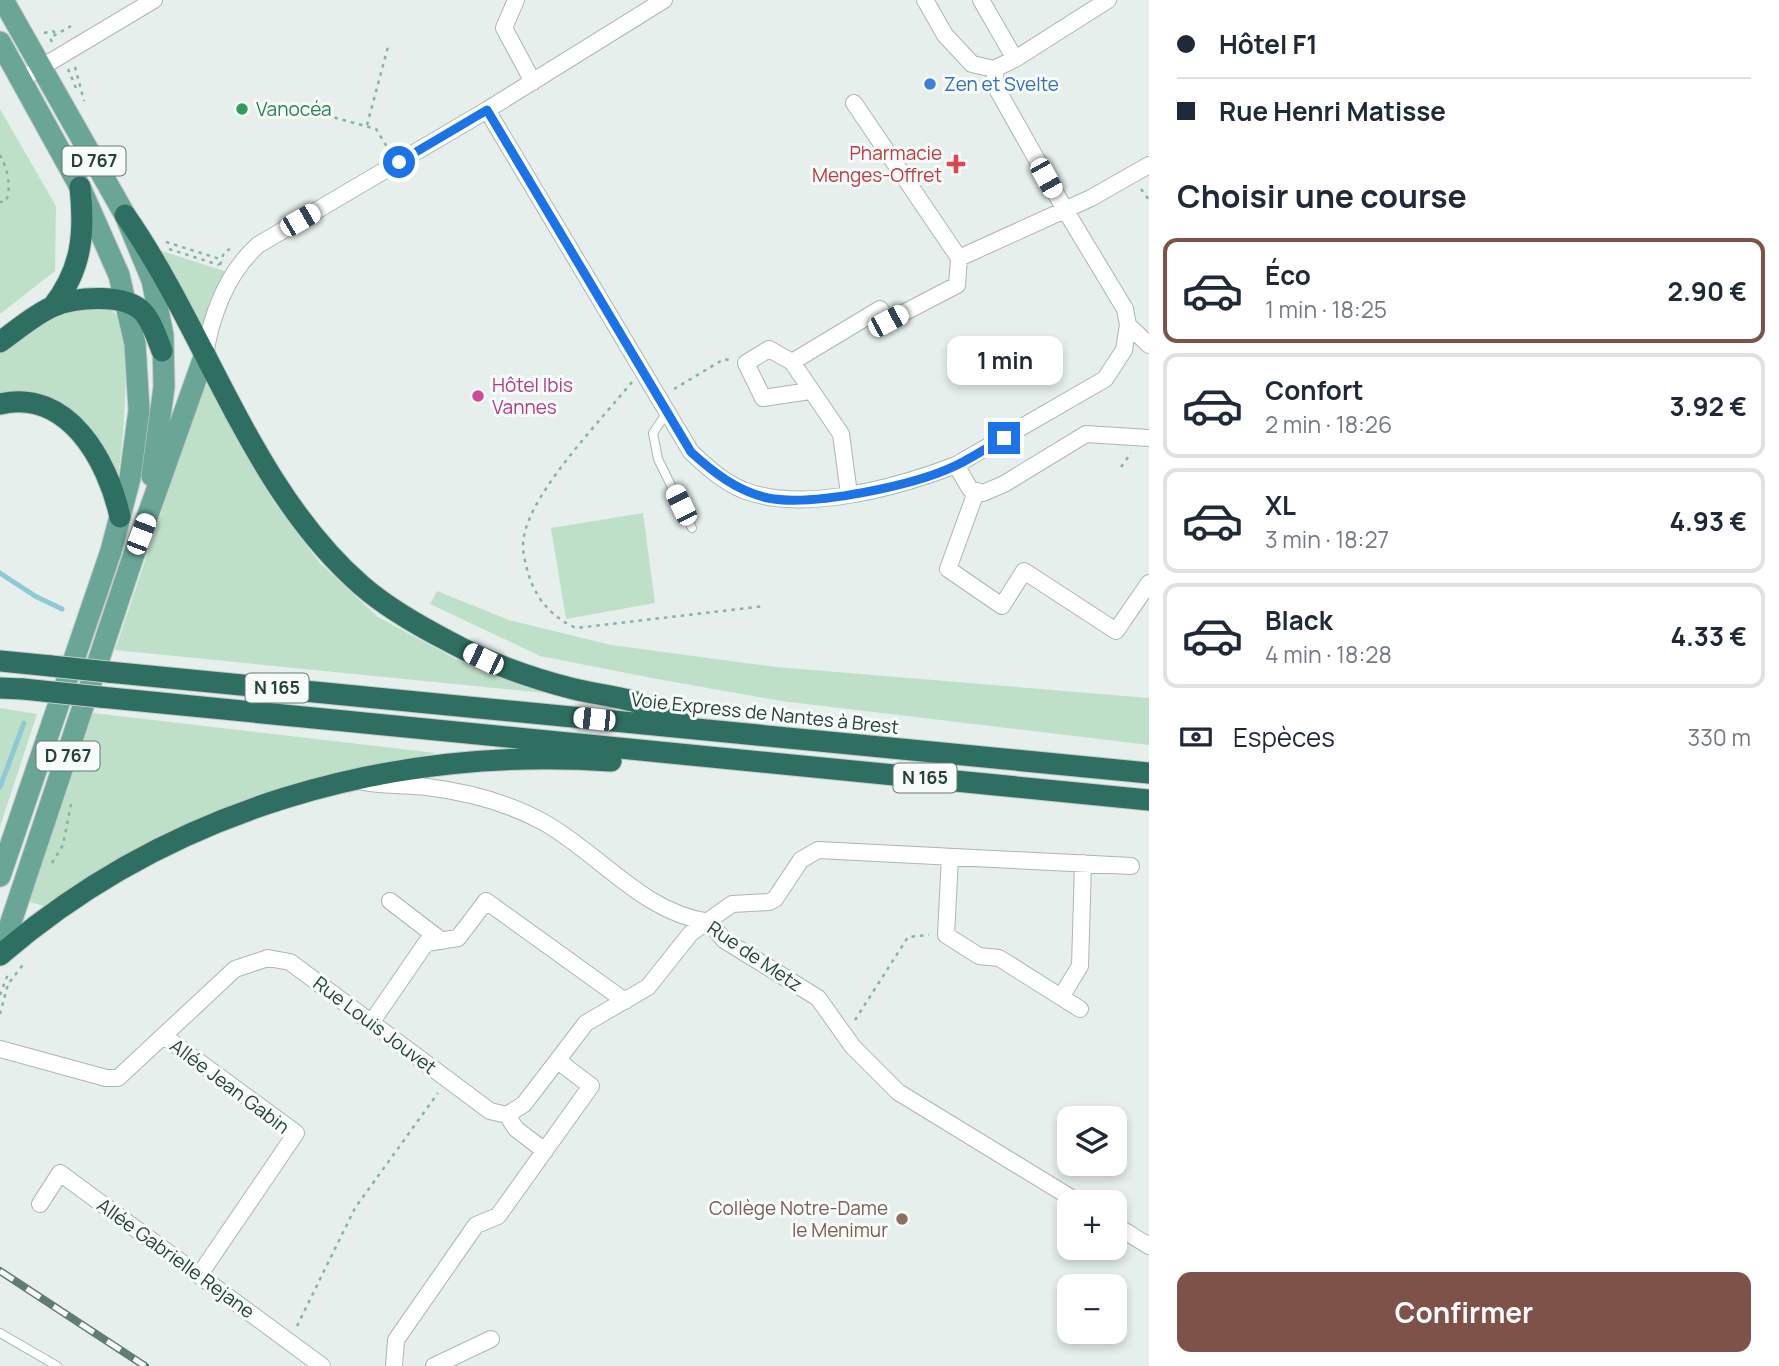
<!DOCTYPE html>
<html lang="fr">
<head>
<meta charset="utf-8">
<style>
	:root { --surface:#fff; --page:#f6f6f7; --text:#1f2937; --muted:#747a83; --line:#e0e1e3; --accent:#7f5249 }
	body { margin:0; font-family:Manrope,sans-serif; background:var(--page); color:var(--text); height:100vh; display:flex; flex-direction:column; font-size:26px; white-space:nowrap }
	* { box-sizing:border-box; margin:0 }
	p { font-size:23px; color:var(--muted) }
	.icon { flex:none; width:38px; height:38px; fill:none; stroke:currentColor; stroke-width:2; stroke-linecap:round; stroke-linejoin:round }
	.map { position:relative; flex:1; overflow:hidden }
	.drawer { display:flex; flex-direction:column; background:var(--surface); width:630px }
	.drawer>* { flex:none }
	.hud { display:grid; align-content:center; height:154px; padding:0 28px; background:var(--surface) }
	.tools { position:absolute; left:1057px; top:1106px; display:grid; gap:14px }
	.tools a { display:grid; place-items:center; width:70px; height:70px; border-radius:14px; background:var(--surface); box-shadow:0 4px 10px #0003; font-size:35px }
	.end { position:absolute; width:32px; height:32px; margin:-16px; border:9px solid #1a73e8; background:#fff; box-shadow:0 0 0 4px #fff }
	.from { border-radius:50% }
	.bubble { position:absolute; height:49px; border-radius:14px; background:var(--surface); box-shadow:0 4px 10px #0003; font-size:23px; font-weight:700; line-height:49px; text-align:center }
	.car { position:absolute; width:21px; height:42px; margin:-21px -10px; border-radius:9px; box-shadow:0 0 5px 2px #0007; background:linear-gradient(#fff 24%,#345 0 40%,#fff 0 76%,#345 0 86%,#fff 0) }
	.hud b { display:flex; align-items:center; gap:24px; height:66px; font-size:26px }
	.hud b+b { border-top:2px solid var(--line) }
	.hud i { width:18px; height:18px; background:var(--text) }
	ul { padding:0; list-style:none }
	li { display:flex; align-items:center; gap:21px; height:105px; margin:0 14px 10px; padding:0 14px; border:4px solid var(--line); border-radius:14px }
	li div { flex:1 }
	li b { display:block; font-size:26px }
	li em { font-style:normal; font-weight:700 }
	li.on { border-color:var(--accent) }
	li>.icon { width:63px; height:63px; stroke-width:1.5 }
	h2 { padding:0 28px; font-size:32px; line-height:84px }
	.pay { display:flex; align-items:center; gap:18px; height:77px; padding:0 28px; font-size:26px }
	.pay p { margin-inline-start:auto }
	.action { display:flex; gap:14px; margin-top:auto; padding:14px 28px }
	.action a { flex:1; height:80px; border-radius:14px; background:var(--accent); color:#fff; font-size:28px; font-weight:700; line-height:80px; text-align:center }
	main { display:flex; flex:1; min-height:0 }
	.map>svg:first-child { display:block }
	.green { fill:#bfe0c8 }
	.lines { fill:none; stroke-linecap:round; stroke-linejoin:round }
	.stream { stroke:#8ec9d4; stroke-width:5 }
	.lane-casing { stroke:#a8b8b2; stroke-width:10 }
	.street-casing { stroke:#a8b8b2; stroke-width:18 }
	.primary-casing { stroke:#c2cac8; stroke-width:23 }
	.highway-casing { stroke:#c2cac8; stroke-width:23 }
	.path { stroke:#86b3a5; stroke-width:2.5; stroke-dasharray:3.5 5; stroke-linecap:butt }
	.lane { stroke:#fff; stroke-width:8 }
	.street { stroke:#fff; stroke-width:16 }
	.primary { stroke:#6aa596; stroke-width:21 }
	.highway { stroke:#2f6f62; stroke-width:21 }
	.rail-casing { stroke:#5f7d75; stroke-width:8 }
	.rail { stroke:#f7fbf9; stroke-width:5; stroke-dasharray:16; stroke-linecap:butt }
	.highway-bridge-casing { stroke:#c2cac8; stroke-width:23; stroke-linecap:butt }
	.highway-bridge { stroke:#2f6f62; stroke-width:21 }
	.route { stroke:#1a73e8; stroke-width:9 }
	.shop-dot { fill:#3f7fe0; stroke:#f7fbf9; stroke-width:2.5 }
	.leisure-dot { fill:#2e9e5b; stroke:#f7fbf9; stroke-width:2.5 }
	.health-dot { fill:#e0444e; stroke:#f7fbf9; stroke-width:2.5 }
	.hotel-dot { fill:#d1479c; stroke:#f7fbf9; stroke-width:2.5 }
	.education-dot { fill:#8d6e63; stroke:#f7fbf9; stroke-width:2.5 }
	.labels { text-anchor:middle; stroke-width:6; stroke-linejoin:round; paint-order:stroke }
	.shield { fill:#f7fbf9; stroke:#637a73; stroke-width:2 }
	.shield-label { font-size:18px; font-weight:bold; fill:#24423a }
	.shop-label { font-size:19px; fill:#366cbe; stroke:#f7fbf9; text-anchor:start }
	.leisure-label { font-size:19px; fill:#27864d; stroke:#f7fbf9; text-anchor:start }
	.health-label { font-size:19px; fill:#be3a42; stroke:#f7fbf9; text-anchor:end }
	.hotel-label { font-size:19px; fill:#b23c85; stroke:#f7fbf9; text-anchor:start }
	.street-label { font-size:19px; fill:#24423a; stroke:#f7fbf9 }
	.education-label { font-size:19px; fill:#785e54; stroke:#f7fbf9; text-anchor:end }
</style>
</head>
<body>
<main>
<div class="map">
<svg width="1149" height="1366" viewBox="0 0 1149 1366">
	<rect width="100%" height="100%" fill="#e6efeb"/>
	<!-- green -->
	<path class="green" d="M0,109L56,206L55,271L0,314Z
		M159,250L227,272L204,325H200Z
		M84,305C94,305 107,303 114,312C135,337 122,447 118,480L84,427L0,399V351L55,317Z
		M208,384L274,502L320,563L378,617L456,659L557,692L555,694L115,650L202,391Z
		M643,513L655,603L566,619L551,528Z
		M437,591L509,620L611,645L776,667L1149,698V745L781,701L652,678L540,656L430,604Z
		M0,708L37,714L0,827Z
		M93,713L436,753L249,799L142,845L44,906L26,901L77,736Z"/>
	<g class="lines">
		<!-- stream -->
		<path class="stream" d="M0,573L35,596L62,609
			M0,787L24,723"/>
		<!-- lane casing -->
		<g class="lane-casing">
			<path id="lane" d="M666,414L653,433L658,459L692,528
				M0,1333L57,1366"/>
		</g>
		<!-- street casing -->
		<g class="street-casing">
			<path id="street" d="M516,0L504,28L533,82
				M925,0L945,35L972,64L994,69
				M981,0L1015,59
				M994,69L1015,59L1108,0
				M20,80L154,0
				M854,103L959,258
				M487,110L691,452C707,467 722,481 743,490C803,514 898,487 956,465L1105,379L1124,350L1128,325L1125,309L1064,208L997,89L994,69
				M959,258L1091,198L1149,165
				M1128,325L1149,345
				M205,354C212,313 227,273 258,245L487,110L664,0
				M792,362L880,309L888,321L957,285L959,258
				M810,391L763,398L746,363L769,349L792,362L841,434L849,494
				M956,465L970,489L983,493L1004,484L1086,434L1149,438
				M976,492L948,569L1002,606L1024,571L1116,631L1149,583
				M363,782C384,786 406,785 427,787C468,792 509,803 545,823C601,855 642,912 709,922L724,940L818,998L853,1047L898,1092L1078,1202
				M950,857L946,935L979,956L999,958L1080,1009
				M390,901L442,941
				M1061,997L1080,966L1083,863
				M371,1023L426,943L458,938L486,901L625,1001
				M165,1037L296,1133L200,1274
				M0,1049L106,1078H118L235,969L268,958L290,962L490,1111L507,1115L524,1104L586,1023L648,987L691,933L732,904L769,902L775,899L801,860L818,850L1131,866
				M507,1115L516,1129L545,1151
				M40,1204L60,1173L322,1366
				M1115,1225L1149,1246
				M394,1366L396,1340L476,1225L498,1216L591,1086L558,1061
				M434,1366L491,1339"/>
		</g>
		<!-- primary casing -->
		<g class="primary-casing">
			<path id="primary" d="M3,0L125,215L152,280L163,335L164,387L152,476
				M0,42L80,187L119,275L135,344L139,410L130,478L111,551L0,876
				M0,955L133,557L205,354"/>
		</g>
		<!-- highway casing -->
		<g class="highway-casing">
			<path id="highway" d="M125,215C207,332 251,489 361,585C387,608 419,626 450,642C488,663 531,678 574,689C594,694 616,696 636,702C651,706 666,714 680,721
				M53,306C82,269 85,233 80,187
				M0,342C17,330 35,314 54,306C76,297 125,293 143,312C152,322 157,338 162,351
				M0,404C68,388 108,461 120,517
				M0,661L51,666
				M108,672L1149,773
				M0,688L23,689
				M100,697L1149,800
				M0,955C169,809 390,746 611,761"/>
		</g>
		<!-- path -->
		<path class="path" d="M44,33L53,31L58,37
			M52,42L50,38L71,26
			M75,67L84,101
			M68,69L76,88
			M318,113L376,129L389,150
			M367,125L389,43
			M0,155C7,167 12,187 6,201L0,202
			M1141,189L1149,200
			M166,242L223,260
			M169,249L219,265
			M220,265L224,252L230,249
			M632,382C602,419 532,491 524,536C521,549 526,567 530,579C539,603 554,618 576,628L765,606
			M674,389L724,359L729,360
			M1121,467L1131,453
			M52,863L63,845L71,804
			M0,995L8,974
			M0,1014L8,984L25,962
			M855,1020L908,937L929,935
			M297,1326L355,1208L438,1093"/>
		<!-- lane -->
		<use href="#lane" class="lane"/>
		<!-- street -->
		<use href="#street" class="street"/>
		<!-- primary -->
		<use href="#primary" class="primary"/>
		<!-- highway -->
		<use href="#highway" class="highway"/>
		<!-- rail casing -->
		<g class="rail-casing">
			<path id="rail" d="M0,1271L145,1366"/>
		</g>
		<!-- rail -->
		<use href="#rail" class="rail"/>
		<!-- highway-bridge casing -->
		<g class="highway-bridge-casing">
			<path id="highway-bridge" d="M51,666L108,672
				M23,689L100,697"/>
		</g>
		<!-- highway-bridge -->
		<use href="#highway-bridge" class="highway-bridge"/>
	</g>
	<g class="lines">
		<!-- route -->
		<path class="route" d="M399,162L487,110L691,452C714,473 737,491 768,498C813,507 916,485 957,465C973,457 988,447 1004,438"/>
	</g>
	<!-- markers -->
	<circle class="shop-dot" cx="930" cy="84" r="7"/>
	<circle class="leisure-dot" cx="242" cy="109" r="7"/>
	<path class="health-dot" d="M952.5 153.5h7v7h7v7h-7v7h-7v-7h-7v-7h7z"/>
	<circle class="hotel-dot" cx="478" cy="396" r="7"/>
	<circle class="education-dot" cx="902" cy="1219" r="7"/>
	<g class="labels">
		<!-- shield labels -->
		<g class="shield">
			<rect x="62.5" y="146.5" width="63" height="29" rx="5"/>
			<rect x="245.5" y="673.5" width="63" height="29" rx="5"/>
			<rect x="36.5" y="741.5" width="63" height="29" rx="5"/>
			<rect x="893.5" y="763.5" width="63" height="29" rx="5"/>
		</g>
		<g class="shield-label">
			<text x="94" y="167">D 767</text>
			<text x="277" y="694">N 165</text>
			<text x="68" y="762">D 767</text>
			<text x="925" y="784">N 165</text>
		</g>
		<!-- shop labels -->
		<g class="shop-label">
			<text x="944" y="91">Zen et Svelte</text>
		</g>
		<!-- leisure labels -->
		<g class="leisure-label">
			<text x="256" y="116">Vanocéa</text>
		</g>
		<!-- health labels -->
		<g class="health-label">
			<text x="942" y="160">Pharmacie<tspan x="942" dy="22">Menges-Offret</tspan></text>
		</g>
		<!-- hotel labels -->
		<g class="hotel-label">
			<text x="492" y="392">Hôtel Ibis<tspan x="492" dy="22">Vannes</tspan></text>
		</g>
		<!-- street labels -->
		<g class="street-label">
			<text transform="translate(765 713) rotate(6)" y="7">Voie Express de Nantes à Brest</text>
			<text transform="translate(755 956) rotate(34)" y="7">Rue de Metz</text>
			<text transform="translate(375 1025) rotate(37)" y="7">Rue Louis Jouvet</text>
			<text transform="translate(230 1086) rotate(37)" y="7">Allée Jean Gabin</text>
			<text transform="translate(176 1258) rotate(36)" y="7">Allée Gabrielle Rejane</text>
		</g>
		<!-- education labels -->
		<g class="education-label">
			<text x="888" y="1215">Collège Notre-Dame<tspan x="888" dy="22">le Menimur</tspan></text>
		</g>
	</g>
</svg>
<div class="tools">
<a><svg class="icon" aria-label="layers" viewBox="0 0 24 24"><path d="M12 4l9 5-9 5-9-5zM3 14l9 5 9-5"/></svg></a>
<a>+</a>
<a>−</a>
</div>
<i class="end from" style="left:399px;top:162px"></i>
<i class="end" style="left:1004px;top:438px"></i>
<div class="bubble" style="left:947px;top:336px;width:116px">1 min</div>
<i class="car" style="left:1046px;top:178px;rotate:151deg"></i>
<i class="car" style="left:300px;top:220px;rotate:60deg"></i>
<i class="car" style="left:888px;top:321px;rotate:62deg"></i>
<i class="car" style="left:681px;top:505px;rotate:334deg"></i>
<i class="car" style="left:141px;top:534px;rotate:21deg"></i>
<i class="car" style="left:483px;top:659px;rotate:296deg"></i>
<i class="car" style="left:594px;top:719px;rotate:276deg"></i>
</div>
<section class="drawer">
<div class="hud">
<b><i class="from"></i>Hôtel F1</b>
<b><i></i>Rue Henri Matisse</b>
</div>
<h2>Choisir une course</h2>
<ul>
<li class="on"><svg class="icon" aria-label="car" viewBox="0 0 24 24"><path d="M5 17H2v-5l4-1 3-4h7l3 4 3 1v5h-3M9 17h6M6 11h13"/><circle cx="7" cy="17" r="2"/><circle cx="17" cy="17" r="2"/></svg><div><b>Éco</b><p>1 min · 18:25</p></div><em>2.90 €</em></li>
<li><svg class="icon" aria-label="car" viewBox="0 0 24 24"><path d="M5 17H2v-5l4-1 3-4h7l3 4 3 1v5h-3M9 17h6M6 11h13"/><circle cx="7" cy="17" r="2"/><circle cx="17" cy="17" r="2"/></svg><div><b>Confort</b><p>2 min · 18:26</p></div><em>3.92 €</em></li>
<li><svg class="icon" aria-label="car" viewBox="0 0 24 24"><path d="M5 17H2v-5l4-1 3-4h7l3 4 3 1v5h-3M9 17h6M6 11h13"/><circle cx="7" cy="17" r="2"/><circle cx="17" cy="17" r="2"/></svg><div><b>XL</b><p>3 min · 18:27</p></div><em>4.93 €</em></li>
<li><svg class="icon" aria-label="car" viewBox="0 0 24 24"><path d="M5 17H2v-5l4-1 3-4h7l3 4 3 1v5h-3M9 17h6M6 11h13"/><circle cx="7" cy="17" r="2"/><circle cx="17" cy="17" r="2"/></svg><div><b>Black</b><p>4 min · 18:28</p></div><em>4.33 €</em></li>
</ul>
<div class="pay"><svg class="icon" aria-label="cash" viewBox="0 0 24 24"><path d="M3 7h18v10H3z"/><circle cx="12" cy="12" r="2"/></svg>Espèces<p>330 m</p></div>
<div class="action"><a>Confirmer</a></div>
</section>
</main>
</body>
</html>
